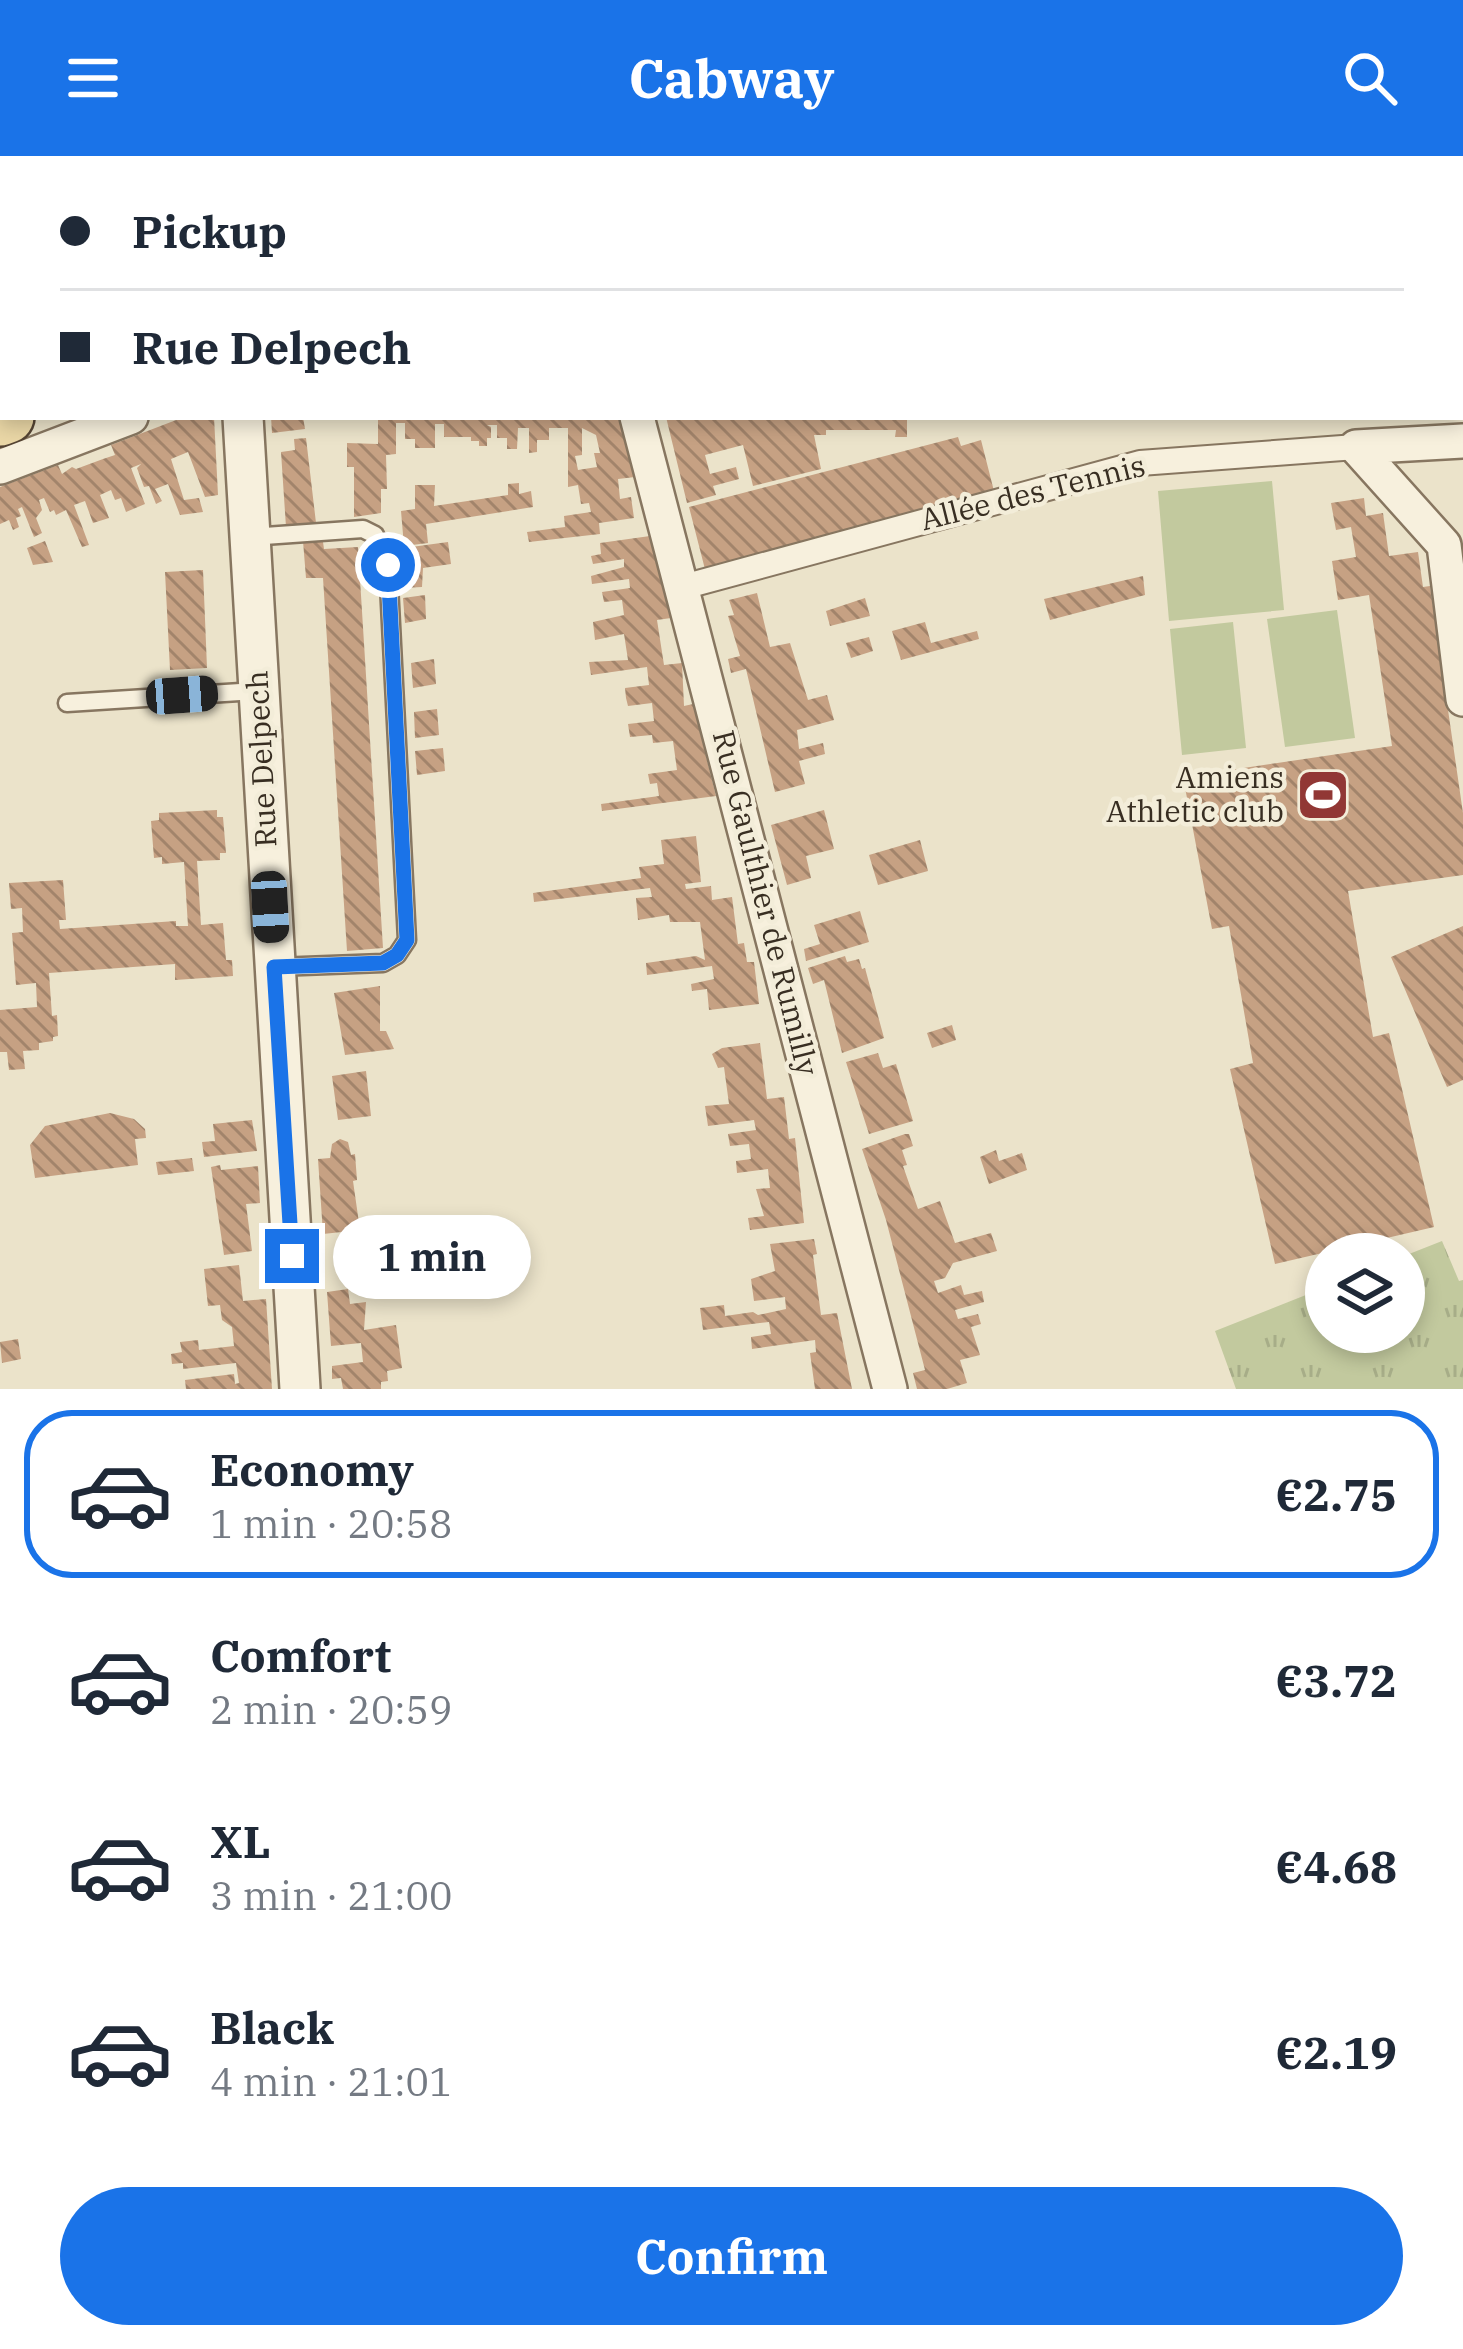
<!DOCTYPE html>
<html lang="en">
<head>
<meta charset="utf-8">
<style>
	:root { --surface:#fff; --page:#f2f2f3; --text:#1f2937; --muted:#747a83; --line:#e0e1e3; --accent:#1a73e8 }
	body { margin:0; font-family:"IBM Plex Serif",serif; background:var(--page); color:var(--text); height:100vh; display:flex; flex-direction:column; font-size:45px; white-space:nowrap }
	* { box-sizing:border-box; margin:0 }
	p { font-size:39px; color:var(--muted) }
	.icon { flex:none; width:66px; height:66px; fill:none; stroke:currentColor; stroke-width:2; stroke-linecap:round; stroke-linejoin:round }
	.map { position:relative; height:1233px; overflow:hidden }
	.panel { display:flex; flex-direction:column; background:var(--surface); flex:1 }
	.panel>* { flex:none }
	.top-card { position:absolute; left:0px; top:0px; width:1464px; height:264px; box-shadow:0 6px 18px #0003; display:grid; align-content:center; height:264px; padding:0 60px; background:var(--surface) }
	.fabs { position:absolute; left:1305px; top:1077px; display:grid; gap:24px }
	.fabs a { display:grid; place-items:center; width:120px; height:120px; border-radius:50%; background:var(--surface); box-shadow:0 6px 18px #0003; font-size:60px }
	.end { position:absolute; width:54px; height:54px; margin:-27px; border:15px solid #1a73e8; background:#fff; box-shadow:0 0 0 6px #fff }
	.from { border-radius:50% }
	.bubble { position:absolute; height:84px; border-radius:42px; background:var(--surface); box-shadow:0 6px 18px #0003; font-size:39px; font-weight:700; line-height:84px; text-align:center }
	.car { position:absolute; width:36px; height:72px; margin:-36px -18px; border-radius:15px; box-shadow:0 0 9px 3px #0007; background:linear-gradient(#222 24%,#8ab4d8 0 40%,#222 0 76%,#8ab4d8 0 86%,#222 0) }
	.top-card b { display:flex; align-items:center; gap:42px; height:114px; font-size:45px }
	.top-card b+b { border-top:3px solid var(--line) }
	.top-card i { width:30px; height:30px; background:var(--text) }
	ul { padding:21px 0 0; list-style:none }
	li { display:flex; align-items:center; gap:36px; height:168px; margin:0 24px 18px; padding:0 36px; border:6px solid transparent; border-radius:48px }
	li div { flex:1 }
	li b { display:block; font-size:45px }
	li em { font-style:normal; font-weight:700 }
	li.selected { border-color:var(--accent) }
	li>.icon { width:108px; height:108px; stroke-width:1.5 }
	.button { display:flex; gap:24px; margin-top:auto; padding:24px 60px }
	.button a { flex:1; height:138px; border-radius:72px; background:var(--accent); color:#fff; font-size:48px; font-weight:700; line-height:138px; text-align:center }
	header { display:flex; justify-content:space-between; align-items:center; height:156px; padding:0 60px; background:var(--accent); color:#fff; font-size:54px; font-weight:700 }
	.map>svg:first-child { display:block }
	.grass { fill:url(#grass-tufts) }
	.garden { fill:#c2c99e }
	.building { fill:url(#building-back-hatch); fill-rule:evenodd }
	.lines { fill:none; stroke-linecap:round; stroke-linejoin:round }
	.service-casing { stroke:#877660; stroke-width:21 }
	.pedestrian-casing { stroke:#877660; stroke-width:28 }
	.minor-casing { stroke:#877660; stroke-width:38 }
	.tertiary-casing { stroke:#877660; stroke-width:44 }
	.primary-casing { stroke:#543; stroke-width:56 }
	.path { stroke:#877660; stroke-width:4.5; stroke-dasharray:9 6; stroke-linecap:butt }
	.service { stroke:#f7f0dd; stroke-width:16 }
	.pedestrian { stroke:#f7f0dd; stroke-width:24 }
	.minor { stroke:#f7f0dd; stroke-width:33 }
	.tertiary { stroke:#f7f0dd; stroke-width:39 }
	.primary { stroke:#ead7a6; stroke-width:51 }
	.route { stroke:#1a73e8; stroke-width:15 }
	.labels { text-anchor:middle; stroke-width:9; stroke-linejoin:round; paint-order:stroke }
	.street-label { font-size:30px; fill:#382e22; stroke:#f3edd9 }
	.poi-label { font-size:30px; fill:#382e22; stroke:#f3edd9; text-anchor:end }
</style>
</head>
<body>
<header><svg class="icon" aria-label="menu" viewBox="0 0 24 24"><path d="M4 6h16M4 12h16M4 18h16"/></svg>Cabway<svg class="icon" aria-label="search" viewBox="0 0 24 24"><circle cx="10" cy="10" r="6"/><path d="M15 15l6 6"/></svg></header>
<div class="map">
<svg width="1463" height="1233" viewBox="0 0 1463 1233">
	<defs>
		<pattern id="grass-tufts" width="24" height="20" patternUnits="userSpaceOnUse" patternTransform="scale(3)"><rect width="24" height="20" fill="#c2c99e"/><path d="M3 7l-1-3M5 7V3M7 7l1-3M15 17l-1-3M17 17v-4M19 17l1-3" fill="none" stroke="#a7ad88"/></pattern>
		<pattern id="building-back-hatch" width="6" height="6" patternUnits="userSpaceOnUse" patternTransform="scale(3)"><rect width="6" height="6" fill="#c6a183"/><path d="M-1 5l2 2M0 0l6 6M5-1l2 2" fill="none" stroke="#a2846b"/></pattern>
	</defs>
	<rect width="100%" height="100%" fill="#ebe3ca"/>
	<!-- grass -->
	<path class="grass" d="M1442,1085L1459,1125L1463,1124V1233H1236L1215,1175L1326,1131V1176H1404V1100Z"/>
	<!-- garden -->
	<path class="garden" d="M1272,325L1284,454L1169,465L1158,335Z
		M1337,454L1355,582L1285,591L1267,463Z
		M1233,466L1246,592L1182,599L1170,473Z"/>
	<!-- building -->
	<path class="building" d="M184,261H214L218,339L205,341L188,296L171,303L184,344L199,342L203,356L180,359L168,328L155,333L162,345L156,348L149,330L144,331L137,312L141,308L131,312L145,348L126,356L121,342L115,344L111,334L100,339L109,362L93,367L85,345L74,349L89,389L82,391L66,354L56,359L54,354L50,356L44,342L39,344L42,354L36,362L42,377L34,381L22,351L18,353L21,360L16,362L19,371L13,374L9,364L0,368V331L58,309L62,318L72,311L76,313L103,303L115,299L111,289Z
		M271,261H303L305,273L272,277Z
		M619,261L635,321L618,323L620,343L631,341L634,362L599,367L600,378L529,386L527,376L565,371L564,360L591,356L589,347L581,348L578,329L568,331V272H549V284H537V296L529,297V272H518L517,293H507V282H497V269H487L491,271V282H487V290H479V285H471V281H444V268H435V292H415V283H405V267H396V298L386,299L387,333H381V357L354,361V311H347V287L378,288V262ZM582,272L596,279L600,297H594L597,311L578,314L575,300L582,299Z
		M666,261H907V281H895L896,274H826V279H814L821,313L753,330L743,289L705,299L710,318L736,311L739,323L713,330L716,339L687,347Z
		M958,281L961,290L981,284L996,343L707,421L689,351Z
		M306,282L316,367L286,371L281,296L295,294L294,283Z
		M519,327V338L531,335L533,351L426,368L428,387L404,390L401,355L415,353V329H435L434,350L508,339V328Z
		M1364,342L1366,360L1383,357L1389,400L1418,396L1423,431L1430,430L1463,657V719L1348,735L1373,881L1389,877L1434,1071L1275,1108L1230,913L1253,907L1229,770L1212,773L1183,621L1392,590L1369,439L1338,444L1332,405L1356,401L1351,371L1336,374L1331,347Z
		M650,380L671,462L657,464L664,509L682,507L684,550L693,548L716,640L602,655L601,648L659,640L657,627L650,628L648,618L677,614L673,585L653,587L652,579L630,581L628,568L654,565L652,547L628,550L626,542L625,532L649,529L647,511L591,519L589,506L628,504L624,478L595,484L593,466L624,459L622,444L604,446L602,436L630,432L629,423L592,428L591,420L624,411V403L593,408L591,400L601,398L600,387Z
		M45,385L53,406L33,409L27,392Z
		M303,385L323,386L324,393L358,391L383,792L347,795L323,422H306Z
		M448,386L451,408L423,412L422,431L403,432L404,392Z
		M203,414L207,512L170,514L165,416Z
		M1143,420L1145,439L1050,464L1044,443Z
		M757,437L770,491L790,487L808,544L827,539L834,564L797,574L799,593L823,587L825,598L799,605L805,628L775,636L746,513L731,517L728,503L740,500L728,460L734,459L729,444Z
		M425,439L426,463L405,467L403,442Z
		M865,442L870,460L830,470L826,455Z
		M925,466L931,487L977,475L979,483L901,504L892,475Z
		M869,481L873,495L851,502L846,487Z
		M434,503L436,528L413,532L411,507Z
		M437,553L439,579L415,582L414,556Z
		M443,592L445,615L417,619L415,595Z
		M217,654V661H223L226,697H220V704L197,705L201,769L223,767L226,804H232L233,820L175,824V808L49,817L52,860L57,859L58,880L53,881V885L39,887V894L23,895L25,913L9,914L7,896H0V854L37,851L36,827L16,829L12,777L23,776L22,752L11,753L9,727L63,724L66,764H59L60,773L176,765V770H188L184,706L162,708V701L154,702L151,665L159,664V657Z
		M824,654L834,693L806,700L811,722L787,729L771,669Z
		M696,680L701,726L685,728L686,733L711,730L712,744L732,741L738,788L744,787L747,806H754L759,848L709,854L707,833L692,835L691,828L714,823L712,810L647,819L646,807L696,800L705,804L700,766H670L669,759L638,764L636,742L652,741L650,732L534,746L533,737L641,722L639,711L664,708L661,684Z
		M920,684L928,715L878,729L869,699Z
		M860,755L869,786L806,805L804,793L820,788L814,769Z
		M1463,770V924L1447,931L1391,801Z
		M845,800L847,806L859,803L862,813L865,812L884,882L842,897L824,824L813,828L808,812Z
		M380,830V875H386L394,893L345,899L334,837Z
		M952,869L956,884L932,892L927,877Z
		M760,887L767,943L784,941L789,983L795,982L804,1067L750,1074L748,1062L764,1060L756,1033L770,1032L768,1013L737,1017L736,1005L751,1003L749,988L730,990L728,978L756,974L754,964L708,970L705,950L729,948L724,911L718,912L712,898L722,892Z
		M878,897L883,912L896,908L913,965L869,978L846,906Z
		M366,915L371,960L338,964L332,920Z
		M110,957L134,963L145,973L146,982L135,983L138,1009L35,1022L30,989L45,970Z
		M252,964L257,995L204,1001L202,986L215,985L213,968Z
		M905,978H909L913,990L902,994L907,1009L903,1010L918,1053L940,1045L955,1087L991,1077L997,1095L953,1107L945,1122L934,1125L938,1137L961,1129L964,1139L982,1135L984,1146L955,1154L958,1163L978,1158L981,1168L971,1171L980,1199L960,1204L967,1227L947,1233H917L913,1217L925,1214L886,1064L862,993Z
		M340,983L348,986L351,999L355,998L357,1024L353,1025L360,1074L323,1078L318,1003L330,1002L332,988Z
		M996,994L999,1005L1022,997L1027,1014L989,1028L980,1001Z
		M192,1002L194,1015L158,1019L156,1006Z
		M220,1009L221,1014L258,1010L260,1047L246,1048L252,1095L224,1099L211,1011Z
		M814,1083L817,1098L813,1099L821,1159L837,1157L852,1233H815L810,1197L816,1196L815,1184L752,1193L751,1181L771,1178L769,1166L703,1174L700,1152L724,1149L725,1160L753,1156L758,1159L786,1153L785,1141L754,1145L751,1123L775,1115L770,1088Z
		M388,1091L395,1115L419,1111L418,1101L440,1098L443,1120L348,1133L344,1102L369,1099L368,1094Z
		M239,1109L243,1145L266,1143L272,1233H186L185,1224L234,1218L235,1228L239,1227L236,1207L183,1213V1207L172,1208L171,1198L182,1196L180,1186L198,1184L199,1194L234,1190L232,1171L222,1164L220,1149L208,1150L204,1113Z
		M348,1133L350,1148L366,1146L364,1174L396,1169L402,1212L387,1215L388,1225L381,1226V1233H343L341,1222L332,1223V1210L363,1206L361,1187L331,1190L327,1136Z
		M18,1183L21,1203L2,1207L0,1186Z"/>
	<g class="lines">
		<!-- service casing -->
		<g class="service-casing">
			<path id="service" d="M251,381L363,373L375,379L388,409L407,784L397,799L383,807L276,811
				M67,547L257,535"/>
		</g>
		<!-- pedestrian casing -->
		<g class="pedestrian-casing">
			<path id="pedestrian" d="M683,431L1140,307L1356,291"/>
		</g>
		<!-- minor casing -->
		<g class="minor-casing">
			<path id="minor" d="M569,0L570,3
				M1461,107H1463
				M0,186L3,185
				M637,261L890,1233
				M1356,291L1444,389L1463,543
				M1356,291L1463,285
				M0,311L131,261"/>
		</g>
		<!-- tertiary casing -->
		<g class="tertiary-casing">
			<path id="tertiary" d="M234,0L235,3
				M243,261L300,1233"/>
		</g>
		<!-- primary casing -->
		<g class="primary-casing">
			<path id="primary" d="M1461,168H1463
				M0,264L8,261"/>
		</g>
		<!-- path -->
		<path class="path" d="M1461,223H1463"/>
		<!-- service -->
		<use href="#service" class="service"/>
		<!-- pedestrian -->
		<use href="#pedestrian" class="pedestrian"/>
		<!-- minor -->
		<use href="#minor" class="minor"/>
		<!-- tertiary -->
		<use href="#tertiary" class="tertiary"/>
		<!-- primary -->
		<use href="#primary" class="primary"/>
	</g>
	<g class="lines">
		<!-- route -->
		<path class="route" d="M292,1100L274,811L383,807L397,799L407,784L388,409"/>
	</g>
	<!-- icons -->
	<defs>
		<g id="stadium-square" transform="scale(2.7)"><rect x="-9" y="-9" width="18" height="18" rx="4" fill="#913735" stroke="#f3edd9"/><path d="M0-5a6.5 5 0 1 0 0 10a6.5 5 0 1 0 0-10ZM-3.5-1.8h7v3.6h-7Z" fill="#fff"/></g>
	</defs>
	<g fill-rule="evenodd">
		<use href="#stadium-square" x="1323" y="639"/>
	</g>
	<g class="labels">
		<!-- street labels -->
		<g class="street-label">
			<text transform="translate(1033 337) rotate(-14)" y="10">Allée des Tennis</text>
			<text transform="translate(262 603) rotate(-93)" y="10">Rue Delpech</text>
			<text transform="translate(765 747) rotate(76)" y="10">Rue Gaulthier de Rumilly</text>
		</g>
		<!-- poi labels -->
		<g class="poi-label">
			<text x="1284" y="632">Amiens<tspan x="1284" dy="34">Athletic club</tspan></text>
		</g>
	</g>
</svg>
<div class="fabs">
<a><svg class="icon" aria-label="layers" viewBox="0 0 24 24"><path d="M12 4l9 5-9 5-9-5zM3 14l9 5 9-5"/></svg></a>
</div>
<i class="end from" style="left:388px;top:409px"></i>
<i class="end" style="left:292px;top:1100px"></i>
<div class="bubble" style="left:333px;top:1059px;width:198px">1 min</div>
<i class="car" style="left:182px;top:539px;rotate:86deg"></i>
<i class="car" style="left:270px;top:751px;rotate:177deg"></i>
<div class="top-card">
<b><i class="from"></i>Pickup</b>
<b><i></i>Rue Delpech</b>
</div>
</div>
<section class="panel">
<ul>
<li class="selected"><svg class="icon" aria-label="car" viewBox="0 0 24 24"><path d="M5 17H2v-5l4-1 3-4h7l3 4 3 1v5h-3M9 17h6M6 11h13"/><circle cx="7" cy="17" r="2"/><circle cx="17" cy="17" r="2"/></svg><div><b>Economy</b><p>1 min · 20:58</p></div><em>€2.75</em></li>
<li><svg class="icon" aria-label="car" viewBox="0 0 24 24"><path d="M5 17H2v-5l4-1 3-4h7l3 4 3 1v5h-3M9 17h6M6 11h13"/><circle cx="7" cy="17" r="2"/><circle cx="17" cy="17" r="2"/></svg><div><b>Comfort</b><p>2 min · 20:59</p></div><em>€3.72</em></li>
<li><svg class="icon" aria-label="car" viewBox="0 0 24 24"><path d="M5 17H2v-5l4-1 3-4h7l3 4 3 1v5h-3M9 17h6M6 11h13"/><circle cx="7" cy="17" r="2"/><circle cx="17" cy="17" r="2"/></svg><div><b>XL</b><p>3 min · 21:00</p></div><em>€4.68</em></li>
<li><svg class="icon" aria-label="car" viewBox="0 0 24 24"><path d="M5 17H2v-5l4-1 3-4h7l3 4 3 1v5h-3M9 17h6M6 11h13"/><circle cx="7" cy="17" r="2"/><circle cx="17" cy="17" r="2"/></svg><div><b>Black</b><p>4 min · 21:01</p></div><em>€2.19</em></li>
</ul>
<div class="button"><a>Confirm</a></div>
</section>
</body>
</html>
